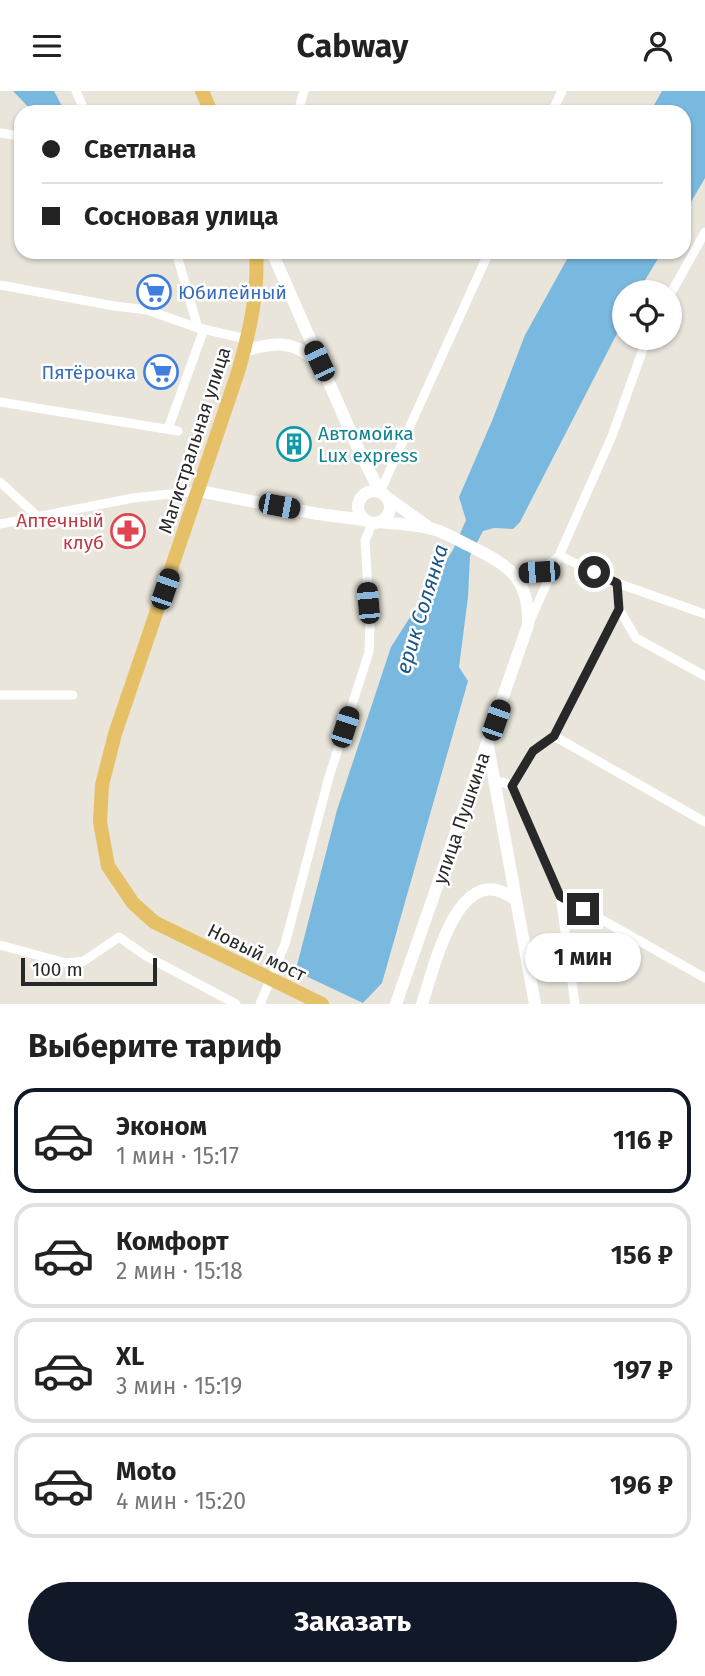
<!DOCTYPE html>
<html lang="ru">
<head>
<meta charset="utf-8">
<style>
	:root { --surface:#fff; --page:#f2f2f2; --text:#222; --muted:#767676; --line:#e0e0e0; --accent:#111827 }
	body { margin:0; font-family:"Fira Sans",sans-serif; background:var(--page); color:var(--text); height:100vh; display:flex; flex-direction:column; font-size:26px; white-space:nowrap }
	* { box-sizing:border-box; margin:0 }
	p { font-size:23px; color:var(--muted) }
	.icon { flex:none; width:38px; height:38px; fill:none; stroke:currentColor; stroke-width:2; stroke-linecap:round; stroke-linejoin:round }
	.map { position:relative; height:913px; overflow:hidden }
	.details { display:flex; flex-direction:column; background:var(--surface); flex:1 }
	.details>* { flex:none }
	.hud { position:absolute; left:14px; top:14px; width:677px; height:154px; border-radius:21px; box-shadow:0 2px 5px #0004; display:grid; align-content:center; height:154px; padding:0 28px; background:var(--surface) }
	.fabs { position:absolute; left:612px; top:189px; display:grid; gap:14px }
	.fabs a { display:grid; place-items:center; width:70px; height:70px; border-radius:50%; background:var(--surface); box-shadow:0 2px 5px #0004; font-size:35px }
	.scale { position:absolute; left:21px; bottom:18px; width:136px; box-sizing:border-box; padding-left:7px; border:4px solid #282828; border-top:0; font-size:19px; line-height:24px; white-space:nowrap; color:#282828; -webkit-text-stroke:5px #fff; paint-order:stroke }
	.end { position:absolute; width:32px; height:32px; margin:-16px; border:9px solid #282828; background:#fff; box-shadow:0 0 0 4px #fff }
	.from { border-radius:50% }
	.bubble { position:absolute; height:49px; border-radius:24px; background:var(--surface); box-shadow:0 2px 5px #0004; font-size:23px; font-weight:700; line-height:49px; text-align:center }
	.car { position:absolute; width:21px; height:42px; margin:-21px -10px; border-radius:9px; box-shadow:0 0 5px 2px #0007; background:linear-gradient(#222 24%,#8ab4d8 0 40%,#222 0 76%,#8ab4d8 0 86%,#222 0) }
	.hud b { display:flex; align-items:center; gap:24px; height:66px; font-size:26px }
	.hud b+b { border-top:2px solid var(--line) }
	.hud i { width:18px; height:18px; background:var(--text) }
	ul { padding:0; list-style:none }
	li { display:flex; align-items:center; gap:21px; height:105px; margin:0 14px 10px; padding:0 14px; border:4px solid var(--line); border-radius:21px }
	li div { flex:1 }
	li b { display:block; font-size:26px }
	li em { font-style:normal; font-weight:700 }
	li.active { border-color:var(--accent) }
	li>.icon { width:63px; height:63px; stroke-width:1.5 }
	h2 { padding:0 28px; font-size:32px; line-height:84px }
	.cta { display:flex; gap:14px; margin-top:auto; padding:14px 28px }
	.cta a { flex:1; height:80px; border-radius:42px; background:var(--accent); color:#fff; font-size:28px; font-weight:700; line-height:80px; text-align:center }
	header { display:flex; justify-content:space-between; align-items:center; height:91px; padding:0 28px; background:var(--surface); font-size:32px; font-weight:700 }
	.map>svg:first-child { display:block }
	.water { fill:#79b9e0 }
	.pier { fill:#e9e5db }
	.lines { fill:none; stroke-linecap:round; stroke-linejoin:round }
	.minor { stroke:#fff; stroke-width:9 }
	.secondary { stroke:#fff; stroke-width:12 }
	.trunk { stroke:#e6c066; stroke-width:14 }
	.route { stroke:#282828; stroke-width:9 }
	.labels { text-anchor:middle; stroke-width:5; stroke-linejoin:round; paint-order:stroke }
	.shop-label { font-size:19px; fill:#366cbe; stroke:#fff; text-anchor:start }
	.culture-label { font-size:19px; fill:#0d838f; stroke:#fff; text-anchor:start }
	.street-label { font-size:19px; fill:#282828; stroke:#fff }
	.health-label { font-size:19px; fill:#be3a42; stroke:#fff; text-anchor:end }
	.water-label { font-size:21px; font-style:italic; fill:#1b5689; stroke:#fff }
</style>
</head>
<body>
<header><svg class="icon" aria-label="menu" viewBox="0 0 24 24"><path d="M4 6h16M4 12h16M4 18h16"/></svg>Cabway<svg class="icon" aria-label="person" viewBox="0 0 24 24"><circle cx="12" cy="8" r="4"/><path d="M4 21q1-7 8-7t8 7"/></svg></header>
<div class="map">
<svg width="705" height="913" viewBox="0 0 705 913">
	<rect width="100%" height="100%" fill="#e9e5db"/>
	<!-- water -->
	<path class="water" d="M13,0H54L65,21H33Z
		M662,0H705V87L684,123V21H650Z
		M571,161H662L638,201H625V227L520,431L513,438L494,437L483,440L470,465L468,506L459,576L468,590L382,892L362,913H287L337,719L391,556L453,459L466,429L459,406L492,330L525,244Z"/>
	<!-- pier -->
	<path class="pier" d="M293,879L365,913H283Z"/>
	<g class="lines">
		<!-- minor -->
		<path class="minor" d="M76,0L85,21
			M298,21L304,0
			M552,21L562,0
			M0,42L21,45
			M176,161L198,237
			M0,194L114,215L147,219L198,237L247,248
			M670,204L705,141
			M0,311L178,340
			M168,338L204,238
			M0,391L37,425
			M380,401L489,161
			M0,433L133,407L199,400
			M560,465L617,492L705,523
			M513,483L539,481L558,466
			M617,492L619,518L636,547L705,585
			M530,530L612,345L647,247
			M0,604H73
			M554,645L705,731
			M494,691H502L512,695L560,805L705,887
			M512,695L533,660L554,645L619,518
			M560,805L575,913
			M0,854L66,872L84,870L119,846L146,865L236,913
			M260,913L285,853L329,686L369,561L370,533L365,450L372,432"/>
		<!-- secondary -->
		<path class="secondary" d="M272,161L355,351L380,401
			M244,260C274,251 295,248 318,273
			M358 416a16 16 0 1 1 32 0a16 16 0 1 1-32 0Z
			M199,400L318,423L365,429
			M388,407L427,435
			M379,431C395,433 412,433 428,437C442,439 455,448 468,454C507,474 530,485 528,534L396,913
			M488,655L535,913
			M422,913C434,878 458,765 514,808"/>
		<!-- trunk -->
		<path class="trunk" d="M202,0L211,21
			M256,161C259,201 249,243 238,281L115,643L102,694L100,731L108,775L133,812L154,831L322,913"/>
	</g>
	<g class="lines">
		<!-- route -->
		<path class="route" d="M583,818L560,805L512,695L533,660L554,645L619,518L617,492L594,481"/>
	</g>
	<!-- icons -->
	<defs>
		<g id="supermarket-ring" transform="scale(1.75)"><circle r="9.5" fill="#fff" stroke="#3f7fe0" stroke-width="1.5"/><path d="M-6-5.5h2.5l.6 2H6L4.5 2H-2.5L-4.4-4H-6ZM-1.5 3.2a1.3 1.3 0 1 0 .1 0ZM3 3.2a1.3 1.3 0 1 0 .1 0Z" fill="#3f7fe0"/></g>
		<g id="building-ring" transform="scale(1.75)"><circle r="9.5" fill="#fff" stroke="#0f9aa8" stroke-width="1.5"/><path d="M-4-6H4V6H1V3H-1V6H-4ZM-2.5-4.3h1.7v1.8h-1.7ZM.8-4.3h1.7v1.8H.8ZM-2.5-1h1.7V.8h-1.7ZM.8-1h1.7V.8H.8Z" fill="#0f9aa8"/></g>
		<g id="pharmacy-ring" transform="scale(1.75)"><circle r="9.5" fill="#fff" stroke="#e0444e" stroke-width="1.5"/><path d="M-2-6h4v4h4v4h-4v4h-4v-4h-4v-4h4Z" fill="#e0444e"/></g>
	</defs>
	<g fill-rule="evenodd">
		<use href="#supermarket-ring" x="154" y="201"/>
		<use href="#supermarket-ring" x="161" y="281"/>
		<use href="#building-ring" x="294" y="353"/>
		<use href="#pharmacy-ring" x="128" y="440"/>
	</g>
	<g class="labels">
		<!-- shop labels -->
		<g class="shop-label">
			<text x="178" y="208">Юбилейный</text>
			<text x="136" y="288" text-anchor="end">Пятёрочка</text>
		</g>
		<!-- culture labels -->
		<g class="culture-label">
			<text x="318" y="349">Автомойка<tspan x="318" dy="22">Lux express</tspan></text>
		</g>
		<!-- street labels -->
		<g class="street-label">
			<text transform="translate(194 349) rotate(-72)" y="7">Магистральная улица</text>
			<text transform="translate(461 727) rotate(-71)" y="7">улица Пушкина</text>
			<text transform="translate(257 861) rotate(26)" y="7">Новый мост</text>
		</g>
		<!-- health labels -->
		<g class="health-label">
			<text x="104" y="436">Аптечный<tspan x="104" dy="22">клуб</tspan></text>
		</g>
		<!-- water labels -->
		<g class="water-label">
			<text transform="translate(422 518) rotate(-73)" y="7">ерик Солянка</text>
		</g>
	</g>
</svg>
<div class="fabs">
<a><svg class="icon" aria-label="locate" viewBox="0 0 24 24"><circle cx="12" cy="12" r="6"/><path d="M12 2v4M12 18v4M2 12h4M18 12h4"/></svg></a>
</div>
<div class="scale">100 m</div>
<i class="end from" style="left:594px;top:481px"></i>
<i class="end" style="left:583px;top:818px"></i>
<div class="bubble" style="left:525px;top:842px;width:116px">1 мин</div>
<i class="car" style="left:319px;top:270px;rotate:335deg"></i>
<i class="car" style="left:279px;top:415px;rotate:101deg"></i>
<i class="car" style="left:539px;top:481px;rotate:266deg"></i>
<i class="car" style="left:165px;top:498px;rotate:19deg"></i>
<i class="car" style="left:368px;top:512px;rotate:355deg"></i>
<i class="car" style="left:496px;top:629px;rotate:19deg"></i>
<i class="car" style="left:345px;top:636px;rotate:18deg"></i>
<div class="hud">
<b><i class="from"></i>Светлана</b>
<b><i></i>Сосновая улица</b>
</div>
</div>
<section class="details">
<h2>Выберите тариф</h2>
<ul>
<li class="active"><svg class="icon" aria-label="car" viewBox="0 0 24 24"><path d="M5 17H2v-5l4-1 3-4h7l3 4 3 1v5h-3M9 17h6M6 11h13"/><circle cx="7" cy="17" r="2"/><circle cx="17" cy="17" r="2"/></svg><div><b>Эконом</b><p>1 мин · 15:17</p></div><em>116 ₽</em></li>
<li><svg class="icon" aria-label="car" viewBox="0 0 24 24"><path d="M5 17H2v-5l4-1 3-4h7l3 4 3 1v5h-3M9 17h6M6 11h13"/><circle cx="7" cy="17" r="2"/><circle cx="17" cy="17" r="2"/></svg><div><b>Комфорт</b><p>2 мин · 15:18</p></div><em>156 ₽</em></li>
<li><svg class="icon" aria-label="car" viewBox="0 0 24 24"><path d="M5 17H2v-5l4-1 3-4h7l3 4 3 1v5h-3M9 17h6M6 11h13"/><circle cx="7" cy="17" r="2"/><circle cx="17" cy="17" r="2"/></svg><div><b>XL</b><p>3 мин · 15:19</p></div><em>197 ₽</em></li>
<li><svg class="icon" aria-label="car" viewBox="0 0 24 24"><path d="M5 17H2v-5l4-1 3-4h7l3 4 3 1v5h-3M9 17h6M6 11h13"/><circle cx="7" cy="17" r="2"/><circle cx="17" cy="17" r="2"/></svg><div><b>Moto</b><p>4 мин · 15:20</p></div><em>196 ₽</em></li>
</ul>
<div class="cta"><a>Заказать</a></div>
</section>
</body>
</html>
